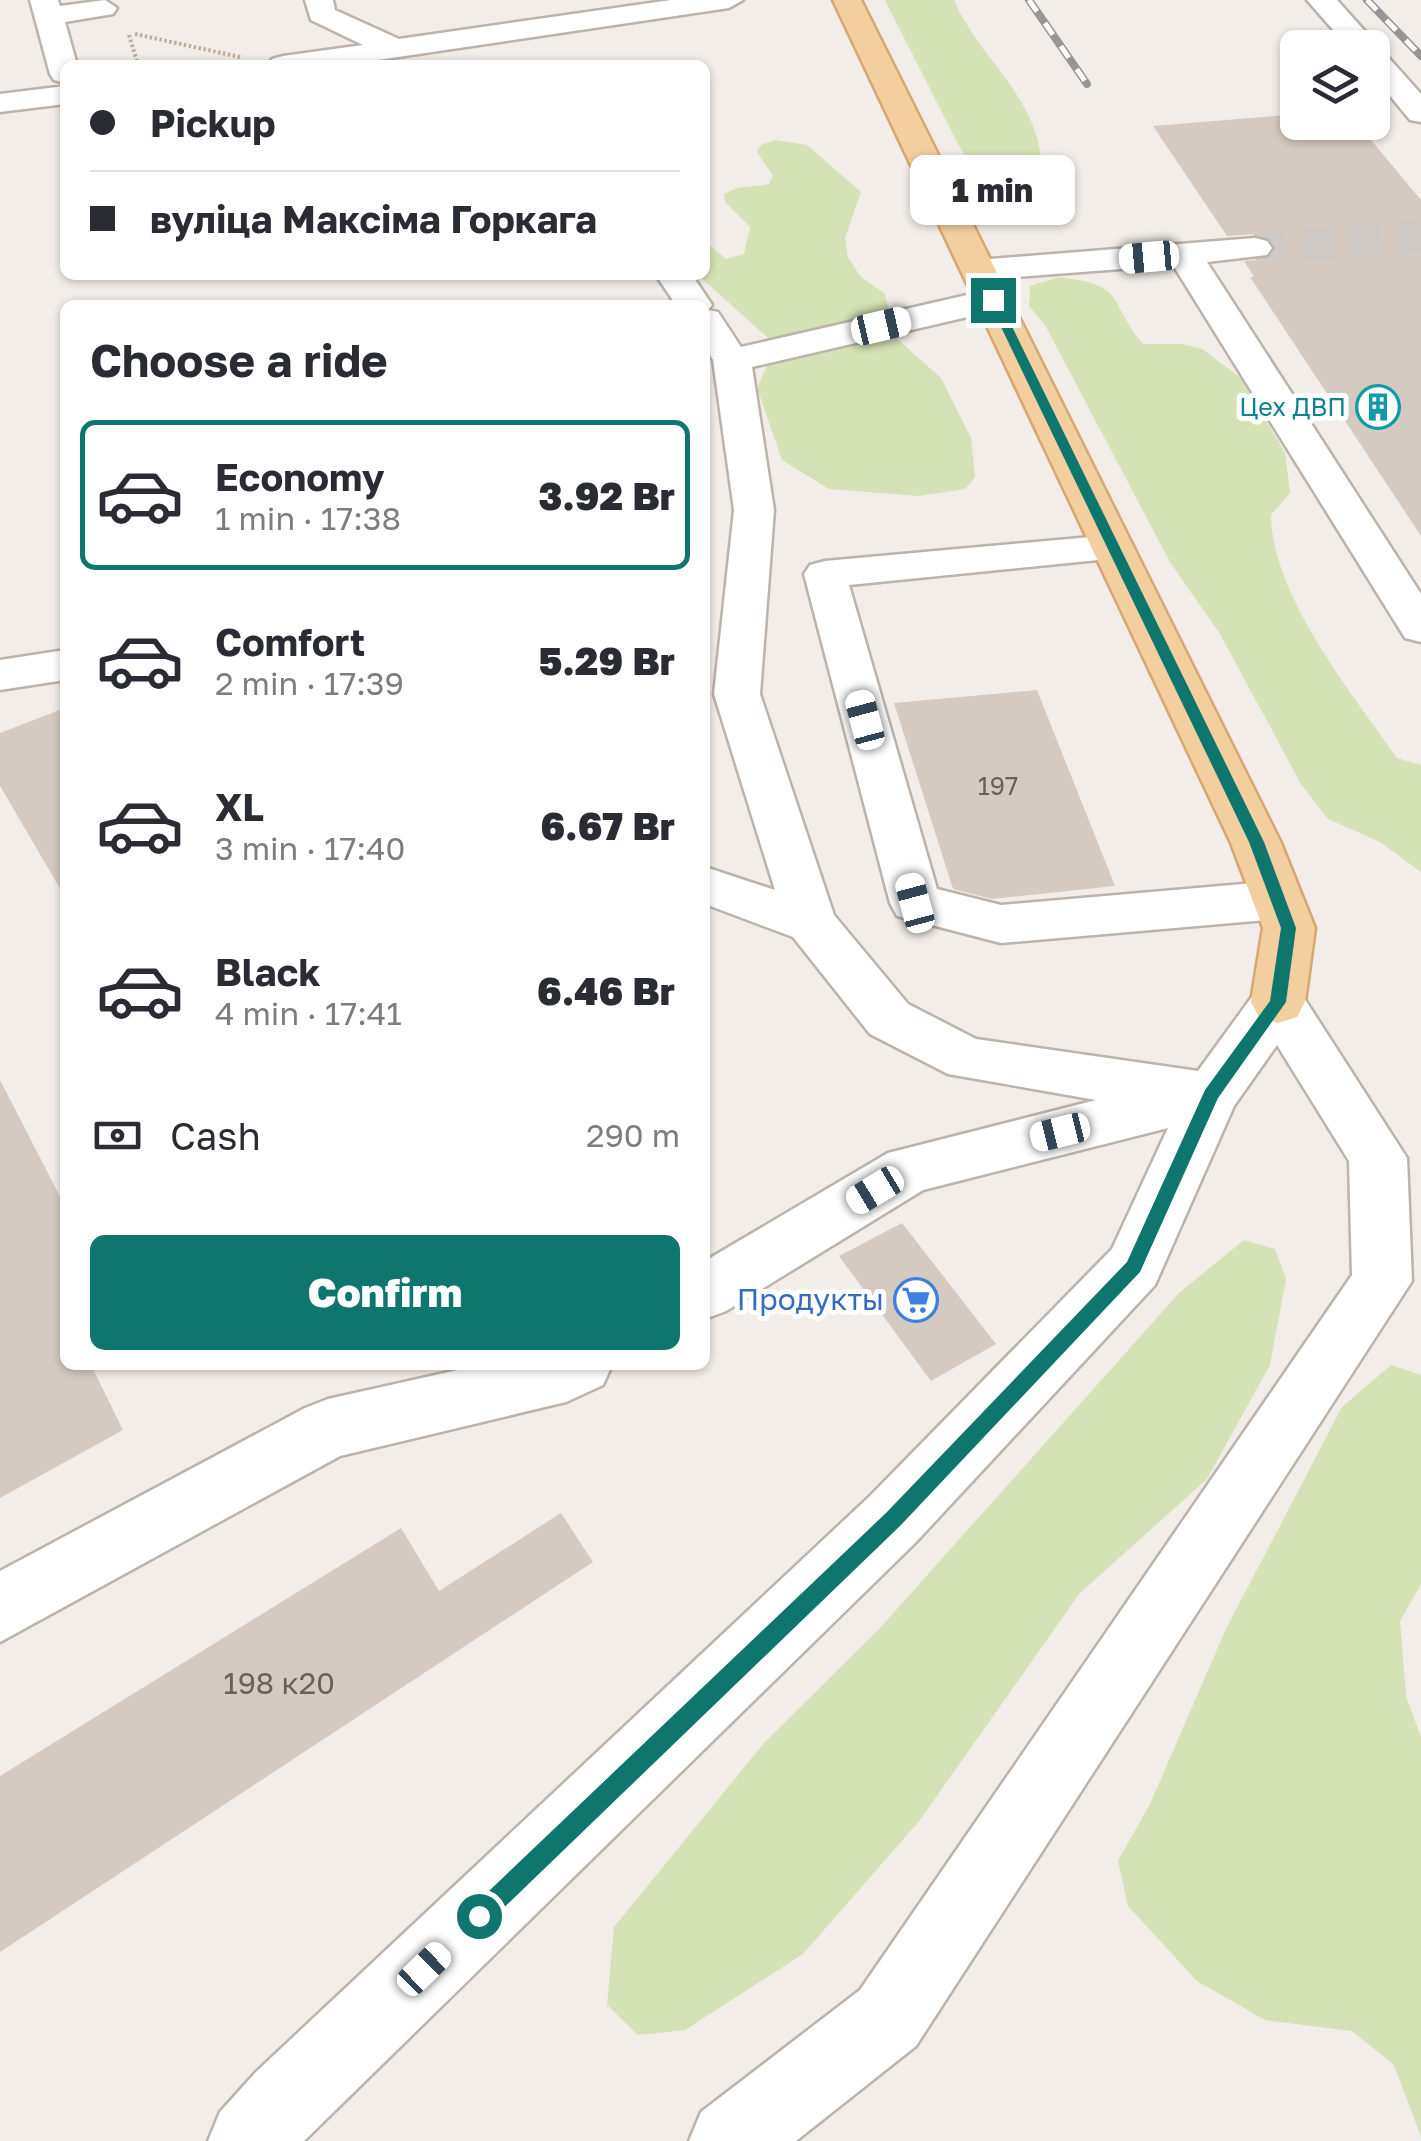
<!DOCTYPE html>
<html lang="en">
<head>
<meta charset="utf-8">
<style>
	:root { --surface:#fff; --page:#f7f7f7; --text:#2b2b33; --muted:#7c7c81; --line:#e1e1e2; --accent:#0f766e }
	body { margin:0; font-family:"Golos Text",sans-serif; background:var(--page); color:var(--text); height:100vh; display:flex; flex-direction:column; font-size:38px; white-space:nowrap }
	* { box-sizing:border-box; margin:0 }
	p { font-size:32px; color:var(--muted) }
	.icon { flex:none; width:55px; height:55px; fill:none; stroke:currentColor; stroke-width:2; stroke-linecap:round; stroke-linejoin:round }
	.map { position:relative; flex:1; overflow:hidden }
	.details { position:absolute; left:60px; top:300px; width:650px; height:1070px; display:flex; flex-direction:column; background:var(--surface); border-radius:15px; box-shadow:0 2px 8px #0004 }
	.details>* { flex:none }
	.guide { position:absolute; left:60px; top:60px; width:650px; height:220px; border-radius:15px; box-shadow:0 2px 8px #0004; display:grid; align-content:center; height:220px; padding:0 30px; background:var(--surface) }
	.controls { position:absolute; left:1280px; top:30px; display:grid; gap:20px }
	.controls a { display:grid; place-items:center; width:110px; height:110px; border-radius:15px; background:var(--surface); box-shadow:0 2px 8px #0004; font-size:50px }
	.end { position:absolute; width:45px; height:45px; margin:-22px; border:12px solid #0f766e; background:#fff; box-shadow:0 0 0 5px #fff }
	.from { border-radius:50% }
	.bubble { position:absolute; height:70px; border-radius:15px; background:var(--surface); box-shadow:0 2px 8px #0004; font-size:32px; font-weight:800; line-height:70px; text-align:center }
	.car { position:absolute; width:30px; height:60px; margin:-30px -15px; border-radius:12px; box-shadow:0 0 8px 2px #0007; background:linear-gradient(#fff 24%,#345 0 40%,#fff 0 76%,#345 0 86%,#fff 0) }
	.guide b { display:flex; align-items:center; gap:35px; height:95px; font-size:38px }
	.guide b+b { border-top:2px solid var(--line) }
	.guide i { width:25px; height:25px; background:var(--text) }
	ul { padding:0; list-style:none }
	li { display:flex; align-items:center; gap:30px; height:150px; margin:0 20px 15px; padding:0 10px; border:5px solid transparent; border-radius:15px }
	li div { flex:1 }
	li b { display:block; font-size:38px }
	li em { font-style:normal; font-weight:800 }
	li.active { border-color:var(--accent) }
	li>.icon { width:90px; height:90px; stroke-width:1.5 }
	h2 { padding:0 30px; font-size:45px; line-height:120px }
	.pay { display:flex; align-items:center; gap:25px; height:110px; padding:0 30px; font-size:38px }
	.pay p { margin-inline-start:auto }
	.cta { display:flex; gap:20px; margin-top:auto; padding:20px 30px }
	.cta a { flex:1; height:115px; border-radius:15px; background:var(--accent); color:#fff; font-size:40px; font-weight:800; line-height:115px; text-align:center }
	.map>svg:first-child { display:block }
	.green { fill:#d5e2b5 }
	.building { fill:#d5cac1 }
	.lines { fill:none; stroke-linecap:round; stroke-linejoin:round }
	.minor-tunnel { stroke:#cfcac5; stroke-width:32; stroke-dasharray:32 16; stroke-linecap:butt }
	.minor-casing { stroke:#bcb3ab; stroke-width:5 }
	.major-casing { stroke:#d7a771; stroke-width:5 }
	.path { stroke:#bdad9e; stroke-width:4; stroke-dasharray:2.5 2.5; stroke-linecap:butt }
	.minor { fill:#fff; fill-rule:evenodd }
	.major { fill:#f3ce9f; fill-rule:evenodd }
	.rail-casing { stroke:#969696; stroke-width:8 }
	.rail { stroke:#fff; stroke-width:5; stroke-dasharray:14; stroke-linecap:butt }
	.route { fill:#0f766e }
	.labels { text-anchor:middle; stroke-width:10; stroke-linejoin:round; paint-order:stroke }
	.far-culture-label { font-size:25px; fill:#0d838f; stroke:#fff; text-anchor:end }
	.number-label { font-size:25px; fill:#68605a }
	.shop-label { font-size:30px; fill:#366cbe; stroke:#fff; text-anchor:end }
	.near-number-label { font-size:30px; fill:#68605a }
</style>
</head>
<body>
<div class="map">
<svg width="1421" height="2141" viewBox="0 0 1421 2141">
	<rect width="100%" height="100%" fill="#f2ede8"/>
	<!-- green -->
	<path class="green" d="M885,0H954C978,56 1033,93 1041,157L1010,204L993,202L958,144Z
		M775,140L807,145L861,192L845,238L848,258L861,277L885,294L895,337L941,378L971,438L975,477L965,489L919,496L829,489L782,460L757,388L767,366L780,358L778,347L698,275H705V241L726,259L744,254L750,227L725,202L724,194L737,188L769,184L773,176L757,152L761,145Z
		M1059,277C1129,286 1105,298 1143,344H1182L1202,349L1241,378L1285,453L1290,493L1271,515C1272,596 1352,693 1397,758L1421,765V872L1380,842L1328,819L1301,784L1220,634L1170,562L1045,325L1029,306L1030,286Z
		M1244,1240L1275,1249L1286,1279L1270,1365L1207,1479L1079,1594L920,1820L803,1954L685,2030L638,2035L607,2005L614,1927L764,1743L880,1628L1179,1293Z
		M1391,1365L1421,1375V1584L1400,1621L1406,1696L1421,1737V2137L1394,2065L1352,2031L1265,2020L1197,1981L1128,1906L1118,1861L1150,1804L1226,1629L1342,1407Z"/>
	<!-- building -->
	<path class="building" d="M1298,114V122H1356L1421,200V536L1250,277H1254L1244,261L1267,259L1275,246L1268,237L1256,234L1227,236L1153,126Z
		M1037,690L1115,886L992,899L953,889L894,703Z
		M65,708V897L0,786V733Z
		M0,1080L65,1206V1365H91L123,1430L0,1498Z
		M902,1223L996,1344L931,1381L839,1256Z
		M561,1513L593,1562L0,1952V1776L401,1528L439,1591Z"/>
	<g class="lines">
		<!-- minor-tunnel -->
		<path class="minor-tunnel" d="M1255,248L1421,237"/>
		<!-- minor casing -->
		<g class="minor-casing">
			<path id="minor" d="M30,0H58L60,6L105,0L117,8L113,14L65,22L77,65H65V83L54,80L50,74Z
				M305,0H333L335,10L399,39L671,0H743L729,8L344,65H268L272,59L283,56L363,45L311,20Z
				M1307,0H1337L1421,94V122L1410,120L1372,74V48H1349Z
				M65,86V104L0,112V94Z
				M1255,238L1267,241L1272,248L1267,255L1207,262L1421,594V642L1405,638L1173,265L978,280L966,277L961,270L966,263L978,260Z
				M656,275H692L712,305L708,310L718,312L741,347L993,289L1006,292L1011,300L1006,308L752,367L774,510L760,694L834,915L908,1004L976,1039L1198,1071L1259,987L1278,981L1297,987L1407,1158L1412,1281L916,2046L796,2141H689L701,2112L860,1990L1352,1275L1349,1161L1277,1045L1234,1106L1155,1285L916,1542L304,2141H208L220,2112L256,2072L870,1496L1112,1249L1168,1128L923,1190L726,1311L705,1319V1261L888,1153L1096,1100L948,1074L870,1034L793,937L705,904V867L775,890L714,694L734,510L713,360L705,347V305H676Z
				M1113,535L1128,539L1134,548L1128,557L849,585L937,889L1001,905L1278,881L1296,887L1303,900L1296,913L1278,919L1001,943L897,916L890,903L804,574L810,565L825,561Z
				M65,650V680L0,690V660Z
				M480,1365H612L603,1385L566,1402L340,1456L0,1642V1571L305,1408L328,1399Z"/>
		</g>
		<!-- major casing -->
		<g class="major-casing">
			<path id="major" d="M833,0H861L1281,843L1315,928L1305,1002L1297,1017L1278,1023L1259,1017L1251,1002L1263,928L1231,843Z"/>
		</g>
		<!-- path -->
		<path class="path" d="M135,34L240,57
			M129,35L138,65"/>
		<!-- minor -->
		<use href="#minor" class="minor"/>
		<!-- major -->
		<use href="#major" class="major"/>
		<!-- rail casing -->
		<g class="rail-casing">
			<path id="rail" d="M1029,0L1087,84
				M1367,0L1421,56"/>
		</g>
		<!-- rail -->
		<use href="#rail" class="rail"/>
	</g>
	<!-- route -->
	<path class="route" d="M993,297L999,300L1264,842L1296,928L1286,1002L1218,1098L1140,1272L900,1526L487,1924L479,1927L471,1924L467,1916L471,1908L886,1513L1127,1262L1205,1090L1270,1001L1281,928L1249,842L988,300Z"/>
	<!-- icons -->
	<defs>
		<g id="building-ring" transform="scale(2.25)"><circle r="9.5" fill="#fff" stroke="#0f9aa8" stroke-width="1.5"/><path d="M-4-6H4V6H1V3H-1V6H-4ZM-2.5-4.3h1.7v1.8h-1.7ZM.8-4.3h1.7v1.8H.8ZM-2.5-1h1.7V.8h-1.7ZM.8-1h1.7V.8H.8Z" fill="#0f9aa8"/></g>
		<g id="supermarket-ring" transform="scale(2.25)"><circle r="9.5" fill="#fff" stroke="#3f7fe0" stroke-width="1.5"/><path d="M-6-5.5h2.5l.6 2H6L4.5 2H-2.5L-4.4-4H-6ZM-1.5 3.2a1.3 1.3 0 1 0 .1 0ZM3 3.2a1.3 1.3 0 1 0 .1 0Z" fill="#3f7fe0"/></g>
	</defs>
	<g fill-rule="evenodd">
		<use href="#building-ring" x="1378" y="407"/>
		<use href="#supermarket-ring" x="916" y="1300"/>
	</g>
	<g class="labels">
		<!-- far-culture labels -->
		<g class="far-culture-label">
			<text x="1346" y="416">Цех ДВП</text>
		</g>
		<!-- number labels -->
		<g class="number-label">
			<text x="998" y="795">197</text>
		</g>
		<!-- shop labels -->
		<g class="shop-label">
			<text x="884" y="1310">Продукты</text>
		</g>
		<!-- near-number labels -->
		<g class="near-number-label">
			<text x="279" y="1694">198 к20</text>
		</g>
	</g>
</svg>
<div class="controls">
<a><svg class="icon" aria-label="layers" viewBox="0 0 24 24"><path d="M12 4l9 5-9 5-9-5zM3 14l9 5 9-5"/></svg></a>
</div>
<i class="end from" style="left:479px;top:1916px"></i>
<i class="end" style="left:993px;top:300px"></i>
<div class="bubble" style="left:910px;top:155px;width:165px">1 min</div>
<i class="car" style="left:1149px;top:257px;rotate:265deg"></i>
<i class="car" style="left:881px;top:326px;rotate:77deg"></i>
<i class="car" style="left:865px;top:720px;rotate:345deg"></i>
<i class="car" style="left:915px;top:903px;rotate:345deg"></i>
<i class="car" style="left:1060px;top:1132px;rotate:256deg"></i>
<i class="car" style="left:875px;top:1190px;rotate:239deg"></i>
<i class="car" style="left:424px;top:1969px;rotate:46deg"></i>
<div class="guide">
<b><i class="from"></i>Pickup</b>
<b><i></i>вуліца Максіма Горкага</b>
</div>
<section class="details">
<h2>Choose a ride</h2>
<ul>
<li class="active"><svg class="icon" aria-label="car" viewBox="0 0 24 24"><path d="M5 17H2v-5l4-1 3-4h7l3 4 3 1v5h-3M9 17h6M6 11h13"/><circle cx="7" cy="17" r="2"/><circle cx="17" cy="17" r="2"/></svg><div><b>Economy</b><p>1 min · 17:38</p></div><em>3.92 Br</em></li>
<li><svg class="icon" aria-label="car" viewBox="0 0 24 24"><path d="M5 17H2v-5l4-1 3-4h7l3 4 3 1v5h-3M9 17h6M6 11h13"/><circle cx="7" cy="17" r="2"/><circle cx="17" cy="17" r="2"/></svg><div><b>Comfort</b><p>2 min · 17:39</p></div><em>5.29 Br</em></li>
<li><svg class="icon" aria-label="car" viewBox="0 0 24 24"><path d="M5 17H2v-5l4-1 3-4h7l3 4 3 1v5h-3M9 17h6M6 11h13"/><circle cx="7" cy="17" r="2"/><circle cx="17" cy="17" r="2"/></svg><div><b>XL</b><p>3 min · 17:40</p></div><em>6.67 Br</em></li>
<li><svg class="icon" aria-label="car" viewBox="0 0 24 24"><path d="M5 17H2v-5l4-1 3-4h7l3 4 3 1v5h-3M9 17h6M6 11h13"/><circle cx="7" cy="17" r="2"/><circle cx="17" cy="17" r="2"/></svg><div><b>Black</b><p>4 min · 17:41</p></div><em>6.46 Br</em></li>
</ul>
<div class="pay"><svg class="icon" aria-label="cash" viewBox="0 0 24 24"><path d="M3 7h18v10H3z"/><circle cx="12" cy="12" r="2"/></svg>Cash<p>290 m</p></div>
<div class="cta"><a>Confirm</a></div>
</section>
</div>
</body>
</html>
